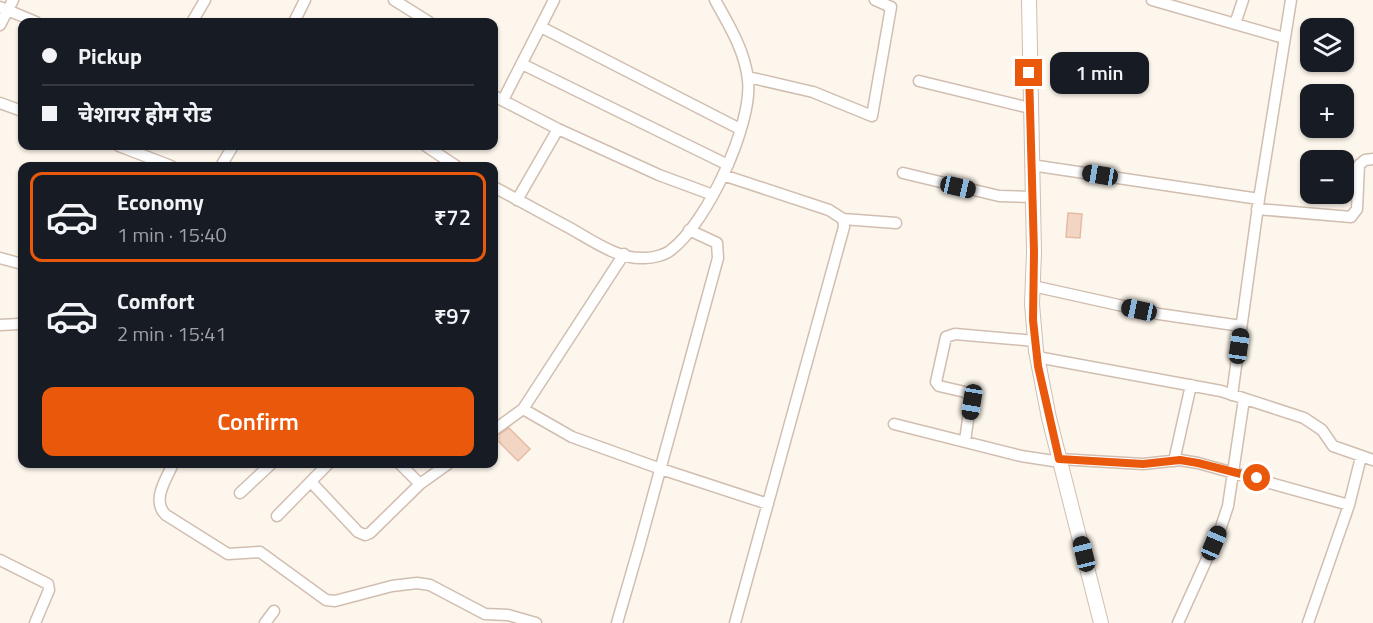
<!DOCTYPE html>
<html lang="en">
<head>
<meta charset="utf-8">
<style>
	:root { --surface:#171b24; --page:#242831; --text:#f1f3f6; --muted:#9ea1a6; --line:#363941; --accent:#ea580c }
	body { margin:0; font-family:"Titillium Web","Noto Sans Devanagari",sans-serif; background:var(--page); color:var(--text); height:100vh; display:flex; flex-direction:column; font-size:22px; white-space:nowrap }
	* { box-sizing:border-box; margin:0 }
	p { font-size:20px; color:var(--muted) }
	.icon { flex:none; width:33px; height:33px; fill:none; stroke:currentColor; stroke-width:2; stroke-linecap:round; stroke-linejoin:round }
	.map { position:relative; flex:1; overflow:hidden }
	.drawer { position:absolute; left:18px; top:162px; width:480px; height:306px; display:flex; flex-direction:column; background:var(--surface); border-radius:12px; box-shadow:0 2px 4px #0004 }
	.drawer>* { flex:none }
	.top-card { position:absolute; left:18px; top:18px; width:480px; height:132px; border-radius:12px; box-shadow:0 2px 4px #0004; display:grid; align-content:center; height:132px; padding:0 24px; background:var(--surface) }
	.buttons { position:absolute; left:1300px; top:18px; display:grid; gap:12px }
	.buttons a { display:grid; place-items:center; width:54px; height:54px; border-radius:12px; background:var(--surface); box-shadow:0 2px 4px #0004; font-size:30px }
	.end { position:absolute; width:27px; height:27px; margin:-14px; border:8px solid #ea580c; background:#fff; box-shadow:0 0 0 3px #fff }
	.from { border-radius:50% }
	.bubble { position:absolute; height:42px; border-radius:12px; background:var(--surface); box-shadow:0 2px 4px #0004; font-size:20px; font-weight:600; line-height:42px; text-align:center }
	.car { position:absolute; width:18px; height:36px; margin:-18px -9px; border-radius:8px; box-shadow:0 0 4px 2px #0007; background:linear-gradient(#222 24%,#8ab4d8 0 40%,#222 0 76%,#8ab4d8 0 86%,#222 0) }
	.top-card b { display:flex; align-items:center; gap:21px; height:57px; font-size:22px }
	.top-card b+b { border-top:2px solid var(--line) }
	.top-card i { width:15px; height:15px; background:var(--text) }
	ul { padding:10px 0 0; list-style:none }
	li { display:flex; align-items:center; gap:18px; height:90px; margin:0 12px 9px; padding:0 12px; border:3px solid transparent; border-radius:12px }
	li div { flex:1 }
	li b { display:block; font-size:22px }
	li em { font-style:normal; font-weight:600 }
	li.on { border-color:var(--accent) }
	li>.icon { width:54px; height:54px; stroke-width:1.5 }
	.cta { display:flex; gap:12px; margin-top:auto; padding:12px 24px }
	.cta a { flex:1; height:69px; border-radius:12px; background:var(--accent); color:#fff; font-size:24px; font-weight:600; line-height:69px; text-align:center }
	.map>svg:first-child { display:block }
	.building { fill:#f3d5c3; stroke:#e6bba3; stroke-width:1.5 }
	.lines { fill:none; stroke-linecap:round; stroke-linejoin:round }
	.minor-casing { stroke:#d1beb0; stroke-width:13 }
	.tertiary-casing { stroke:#d1beb0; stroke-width:16 }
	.minor { stroke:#fff; stroke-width:10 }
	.tertiary { stroke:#fff; stroke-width:14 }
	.route { stroke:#ea580c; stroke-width:8 }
</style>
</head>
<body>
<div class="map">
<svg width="1373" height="623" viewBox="0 0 1373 623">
	<rect width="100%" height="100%" fill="#fdf6ec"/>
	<!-- building -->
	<path class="building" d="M1068,213L1082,214L1080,238L1066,237Z
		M509,428L530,449L518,461L494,437Z"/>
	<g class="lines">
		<!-- minor casing -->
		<g class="minor-casing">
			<path id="minor" d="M394,0L429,22
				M1152,0L1284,38
				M0,7L36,22
				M192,22L205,0
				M294,22L305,0
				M1235,24L1243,0
				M0,25L13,0
				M541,27L740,129
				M522,64L728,165
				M748,77L813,92L872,116L891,7L875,0
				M919,81L1030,108
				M494,96L558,129L659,175L713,195
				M503,100L554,0
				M0,103L22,111
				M119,146L171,166
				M426,146L456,166
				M1031,165L1259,199
				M221,166L233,146
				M903,173L999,196L1032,197
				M723,175L829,210L843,219L844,227L735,623
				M494,187C518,200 542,213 566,226C589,238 617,260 645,258C653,258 665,255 671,250C707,223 753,124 748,80C745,51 729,25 715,0
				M517,200L558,129
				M1257,209L1351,217L1357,209L1359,165L1365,160L1373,159
				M843,219L896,223
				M0,258L22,264
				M1033,286L1159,314L1241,326
				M0,325L19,324
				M1037,357L1221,391L1304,418L1322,430L1333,446L1373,460
				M1232,395L1259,199L1291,0
				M523,409L572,437L661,469L768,504
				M894,424L1021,456L1060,462
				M494,430L523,409L624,254
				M965,441L971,398L965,392L939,386L936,382L946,337L955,334L1035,341
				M1059,459L1143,464L1180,460L1198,463L1349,505
				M1174,461L1191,385
				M173,464C166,479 151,501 166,515L228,554L260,552L326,600L335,601L392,586L417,583L430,585L485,614L508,615L536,623
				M400,464L420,484
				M311,482L358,532L365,535L370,533L420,484L448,464
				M240,493L271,464
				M277,516L328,464
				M0,560L48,584L49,590L35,623
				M265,623L274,611
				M617,623L639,547L718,258L717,243L689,230
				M1178,623L1220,530L1228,506L1244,399
				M1308,623L1349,505L1361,457"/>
		</g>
		<!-- tertiary casing -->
		<g class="tertiary-casing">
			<path id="tertiary" d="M1029,0L1034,252L1032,304L1036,351L1049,418L1101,623"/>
		</g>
		<!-- minor -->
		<use href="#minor" class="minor"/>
		<!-- tertiary -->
		<use href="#tertiary" class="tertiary"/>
	</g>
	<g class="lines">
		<!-- route -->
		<path class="route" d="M1029,73L1034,252L1033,320L1038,366L1059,459L1143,464L1180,460L1198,463L1257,478"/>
	</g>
</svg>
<div class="buttons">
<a><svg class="icon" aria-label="layers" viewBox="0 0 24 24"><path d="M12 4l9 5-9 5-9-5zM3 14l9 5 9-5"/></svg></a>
<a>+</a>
<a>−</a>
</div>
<i class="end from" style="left:1257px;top:478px"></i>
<i class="end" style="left:1029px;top:73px"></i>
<div class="bubble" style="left:1050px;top:52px;width:99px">1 min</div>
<i class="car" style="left:1100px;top:175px;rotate:279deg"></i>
<i class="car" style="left:958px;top:187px;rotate:103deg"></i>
<i class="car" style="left:1139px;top:310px;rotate:282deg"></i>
<i class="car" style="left:1239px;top:346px;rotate:8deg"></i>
<i class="car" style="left:972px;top:402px;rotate:189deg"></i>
<i class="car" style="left:1214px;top:543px;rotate:23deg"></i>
<i class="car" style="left:1084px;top:554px;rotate:346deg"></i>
<div class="top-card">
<b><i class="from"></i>Pickup</b>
<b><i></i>चेशायर होम रोड</b>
</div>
<section class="drawer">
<ul>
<li class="on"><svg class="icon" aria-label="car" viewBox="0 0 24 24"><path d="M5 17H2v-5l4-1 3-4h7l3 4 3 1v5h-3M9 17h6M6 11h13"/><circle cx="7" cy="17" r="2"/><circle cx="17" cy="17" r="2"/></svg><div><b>Economy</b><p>1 min · 15:40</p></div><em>₹72</em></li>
<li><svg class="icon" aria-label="car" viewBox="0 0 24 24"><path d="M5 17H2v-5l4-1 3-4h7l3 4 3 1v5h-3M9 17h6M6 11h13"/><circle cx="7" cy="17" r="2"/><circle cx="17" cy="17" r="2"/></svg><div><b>Comfort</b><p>2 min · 15:41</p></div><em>₹97</em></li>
</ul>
<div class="cta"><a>Confirm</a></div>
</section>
</div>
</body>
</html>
